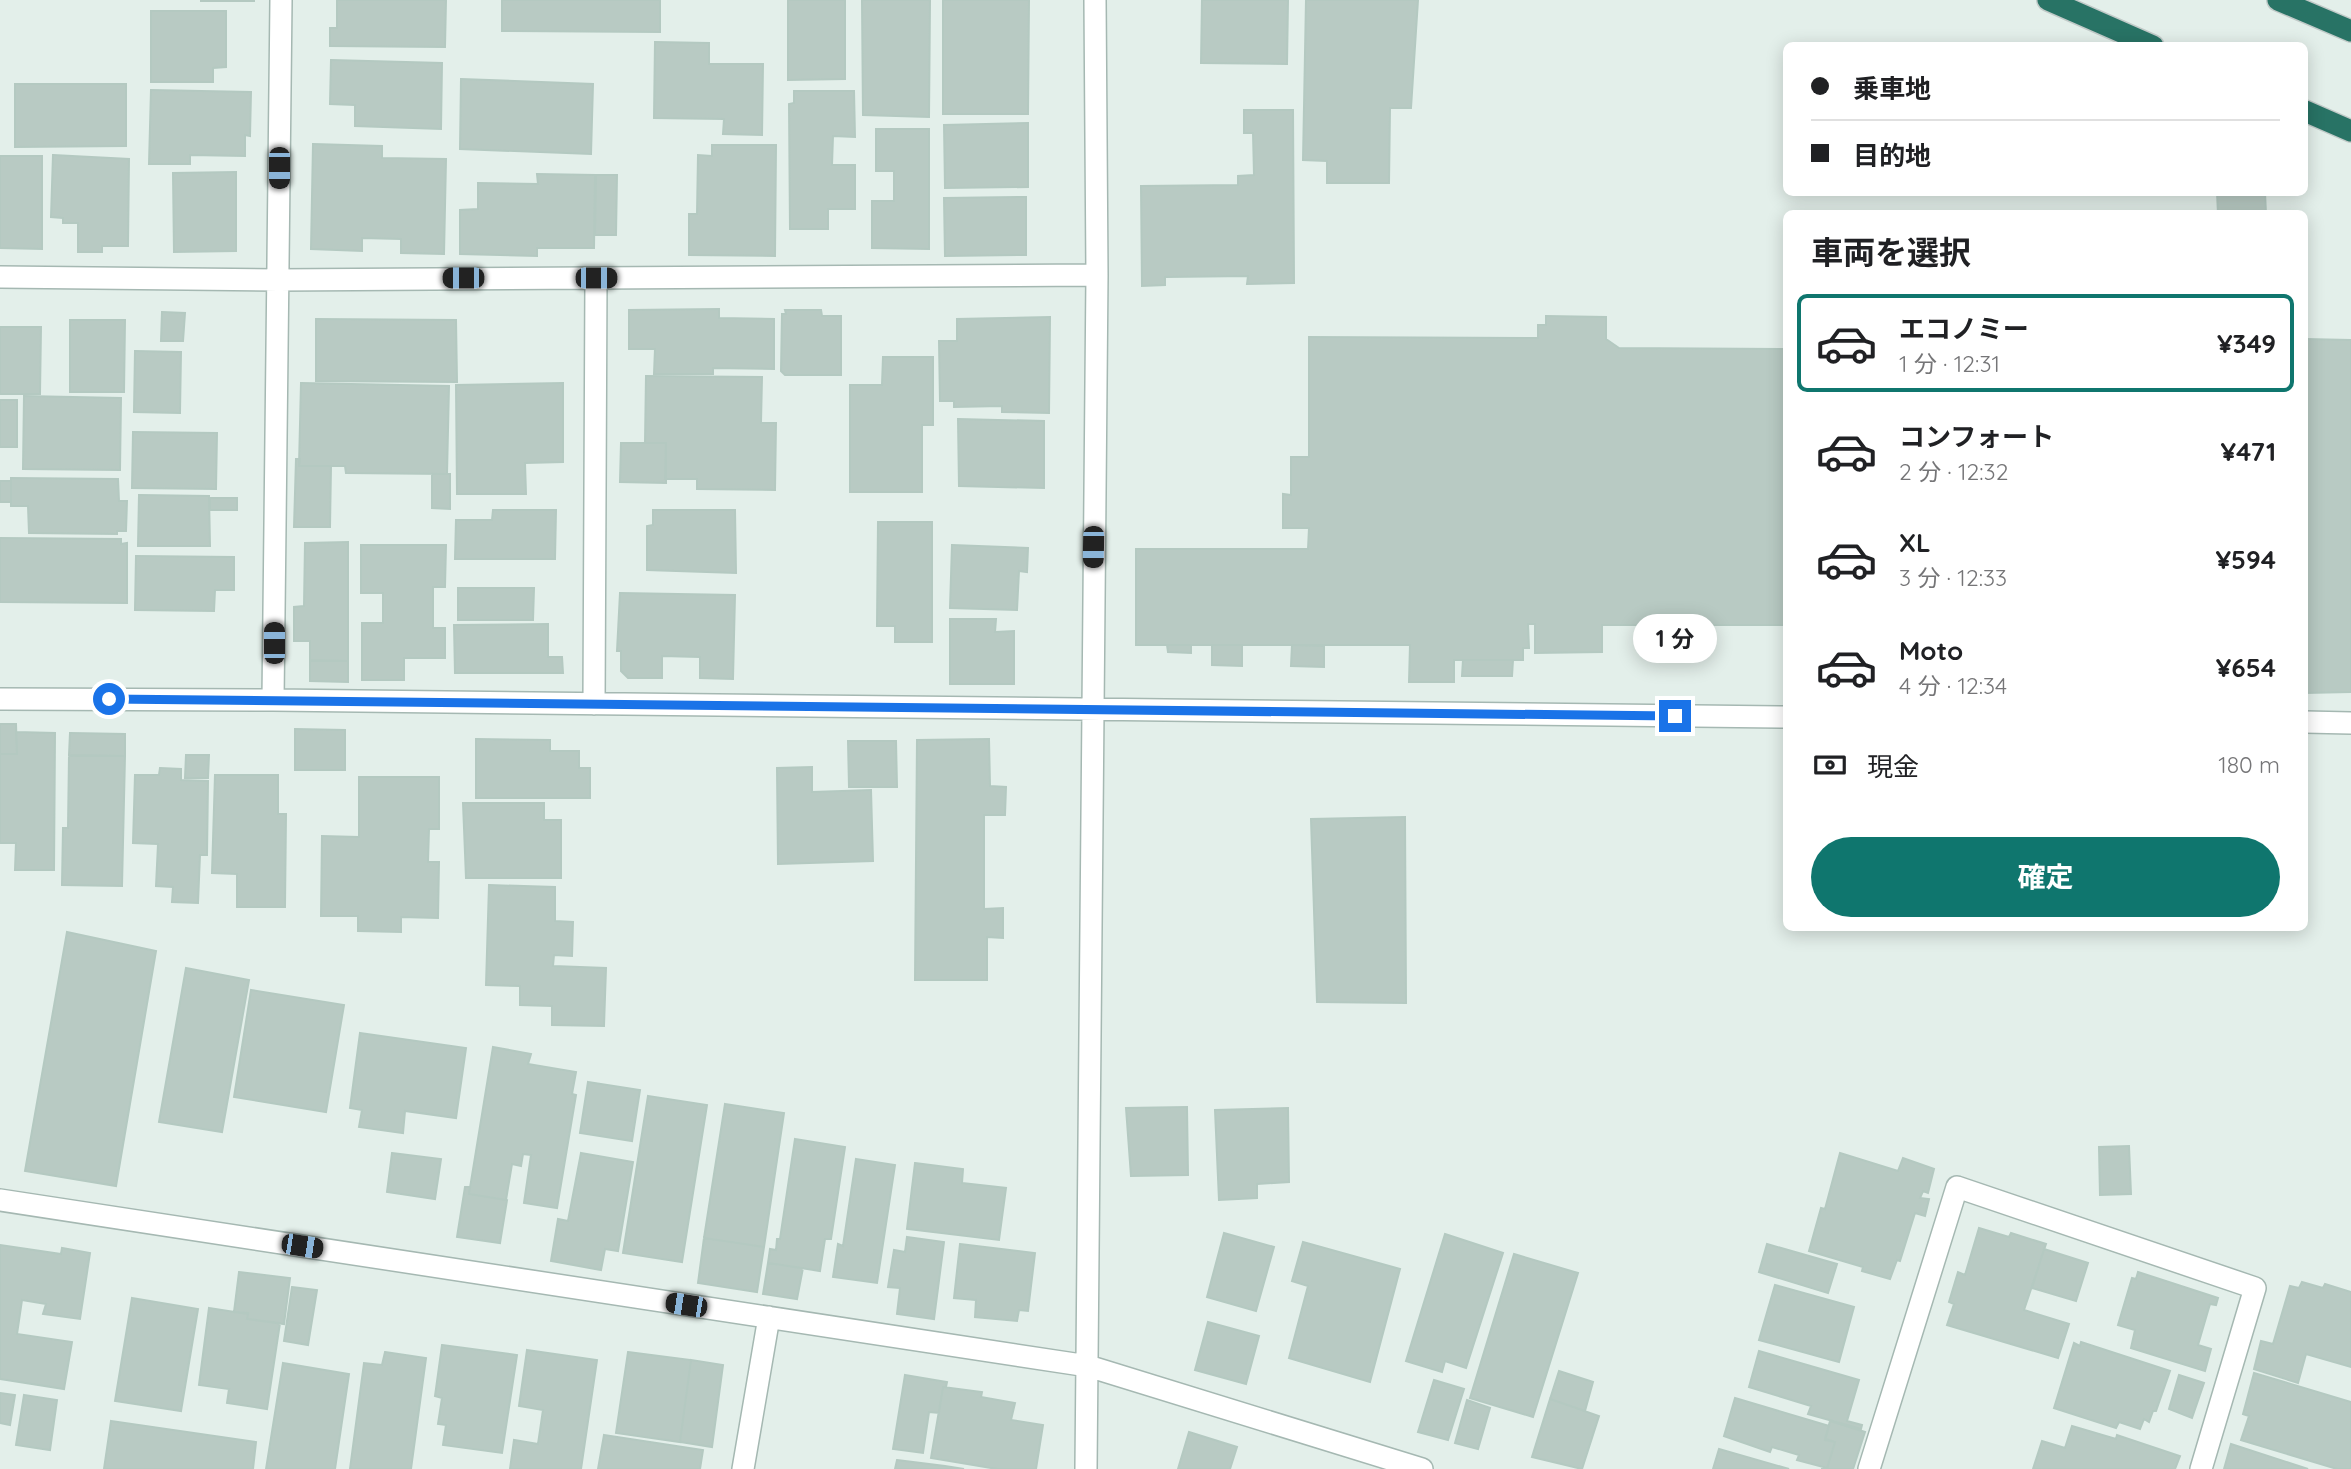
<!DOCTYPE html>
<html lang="ja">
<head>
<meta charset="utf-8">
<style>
	:root { --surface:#fff; --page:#f6f6f6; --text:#202124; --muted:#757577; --line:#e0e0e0; --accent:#0f766e }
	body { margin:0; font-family:Quicksand,"Noto Sans JP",sans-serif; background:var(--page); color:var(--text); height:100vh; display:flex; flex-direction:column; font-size:26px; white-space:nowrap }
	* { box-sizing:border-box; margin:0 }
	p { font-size:23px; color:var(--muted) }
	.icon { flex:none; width:38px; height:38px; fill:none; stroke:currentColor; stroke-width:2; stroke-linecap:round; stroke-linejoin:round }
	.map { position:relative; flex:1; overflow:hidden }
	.drawer { position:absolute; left:1783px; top:210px; width:525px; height:721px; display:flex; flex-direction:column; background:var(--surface); border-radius:10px; box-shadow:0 4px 18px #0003 }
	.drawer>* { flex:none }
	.banner { position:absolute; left:1783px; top:42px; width:525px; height:154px; border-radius:10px; box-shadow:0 4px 18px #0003; display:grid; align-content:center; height:154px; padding:0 28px; background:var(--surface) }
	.end { position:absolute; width:32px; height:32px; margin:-16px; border:9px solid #1a73e8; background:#fff; box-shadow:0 0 0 4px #fff }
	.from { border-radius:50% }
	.bubble { position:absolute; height:49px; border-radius:24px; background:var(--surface); box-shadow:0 4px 18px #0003; font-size:23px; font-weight:700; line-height:49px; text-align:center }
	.car { position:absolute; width:21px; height:42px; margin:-21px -10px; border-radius:9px; box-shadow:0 0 5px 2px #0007; background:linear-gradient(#222 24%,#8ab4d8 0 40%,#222 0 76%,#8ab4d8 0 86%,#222 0) }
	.banner b { display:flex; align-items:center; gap:24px; height:66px; font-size:26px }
	.banner b+b { border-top:2px solid var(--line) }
	.banner i { width:18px; height:18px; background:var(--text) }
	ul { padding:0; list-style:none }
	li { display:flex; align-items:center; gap:21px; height:98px; margin:0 14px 10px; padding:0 14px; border:4px solid transparent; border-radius:10px }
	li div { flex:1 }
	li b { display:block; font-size:26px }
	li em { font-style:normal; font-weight:700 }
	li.active { border-color:var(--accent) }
	li>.icon { width:63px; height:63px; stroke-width:1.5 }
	h2 { padding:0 28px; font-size:32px; line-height:84px }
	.pay { display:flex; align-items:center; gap:18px; height:77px; padding:0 28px; font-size:26px }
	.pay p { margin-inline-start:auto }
	.primary-button { display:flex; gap:14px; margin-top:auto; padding:14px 28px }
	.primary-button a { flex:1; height:80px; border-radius:42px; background:var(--accent); color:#fff; font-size:28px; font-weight:700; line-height:80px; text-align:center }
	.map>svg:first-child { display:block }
	.building { fill:#b8cac3; stroke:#b4c9c1; stroke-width:2 }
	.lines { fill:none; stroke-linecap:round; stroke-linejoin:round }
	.street-casing { stroke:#a5b8b2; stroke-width:24 }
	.highway-casing { stroke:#c1cac8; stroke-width:24 }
	.street { stroke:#fff; stroke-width:21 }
	.highway { stroke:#287365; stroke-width:21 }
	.route { stroke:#1a73e8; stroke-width:9 }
</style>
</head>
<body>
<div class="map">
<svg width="2351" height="1469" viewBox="0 0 2351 1469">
	<rect width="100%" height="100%" fill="#e3efea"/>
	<!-- building -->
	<path class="building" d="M254,0V1H201V0Z
		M337,0H446L445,47L330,46V28H337Z
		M502,0H660V32L502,31Z
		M502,0H660V32L502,31Z
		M788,0H845V79L788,80Z
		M862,0H930L929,117L863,115Z
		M943,0H1029L1028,114H943Z
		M1202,0H1288L1287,64L1201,63Z
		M1306,0H1418L1411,108H1390L1389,183H1327V161L1303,160Z
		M151,11H226V67L213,68V82H151Z
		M655,42L709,43V64H763L762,135L723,134L724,119L654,118Z
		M331,60L442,63L441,129L355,126V105L330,104Z
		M461,79L593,84L591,154L460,149Z
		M15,84H126V146L15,147Z
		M151,90L251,92L250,136L245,135V156L190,155V164H149Z
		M794,91H854L855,137L833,136L832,165H855V209H828V229H790L789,104L794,103Z
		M1244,110H1293L1294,283L1247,284L1248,276L1165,277V285L1142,286L1141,186L1238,185V176L1254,175L1253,133H1244Z
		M1028,123V187L945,188L944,125Z
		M876,129H929V249L872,248V201H894V171H876Z
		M313,144L382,146V158L446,159L444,254L401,253V239L362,238V251L311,249Z
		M712,145H776L775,256L689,255V214H697L698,155L712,156Z
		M53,155L129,159L128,246H102V252H78V223H63V218L51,217Z
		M0,156H42V249L0,248Z
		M236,172V251L174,252L173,173Z
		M537,174L595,175L594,248H537V256L460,254V210L478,209V183L538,184Z
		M596,175H617L616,235H595Z
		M2217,192H2265L2266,214H2218Z
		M1026,197V255L945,256L944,198Z
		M719,309V318L774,319V369L713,368V374H654L655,349H629V310Z
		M785,310H821L822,316H841V375H785L781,371L782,314H786Z
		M162,312L185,313L183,341H161Z
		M1546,316L1606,317V339L1619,348L1784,349V625H1602V652L1535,653V624H1528L1529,648H1523V660H1454V682H1409L1410,645H1136V549H1308L1309,528H1283V494L1291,495V457H1309V337L1538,338V325H1546Z
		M1050,317L1049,413L1002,412V406L954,407V401H940L939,341H957V319Z
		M316,319L456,320L457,382L316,381Z
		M70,320H125L124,392H70Z
		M0,327H41L40,394H0Z
		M2305,339L2351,340V692L2305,693Z
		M135,351L181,352L180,413L134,412Z
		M883,357H933V425H922V492H850V385H882Z
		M646,376L762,377L761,423H776L775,490L697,489V479H665L666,443H645Z
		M301,383L449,386L447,474L346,473L345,466H299Z
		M563,383V462L525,463L526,494H457L456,385Z
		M24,396L121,398L120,470L23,469Z
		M0,400H17V447H0Z
		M958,419L1044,421V488L959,486Z
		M133,432L217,433L216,489L132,488Z
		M621,443H666V483L620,482Z
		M296,459H300L299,466H331L330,527H294Z
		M432,474H450V509L432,508Z
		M11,478L118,479L119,501H127L126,531H117V534L29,533L28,506H11Z
		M0,481H11V502H0Z
		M139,495L209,496L210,546H138Z
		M210,498H237V510H210Z
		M493,510H556L555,559H455L456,520H492Z
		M653,510H735L736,573L647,570V526L653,525Z
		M878,522H932V642H895V626H877Z
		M0,538L121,539V544L127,543V603L0,602Z
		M348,542V661L310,660V641H294V607L304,606L305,543Z
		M361,545H446L445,587H433V628H445V658H404V680H362V623H383V593H361Z
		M952,545L1028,548L1027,572L1019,571L1017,610L950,608Z
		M136,556L234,557V590H215L214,611L135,610Z
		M458,588H534L533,620H458Z
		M620,593L735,595L733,679L700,678V657L662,656V678H628L621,671V651H617Z
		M950,619H996L995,632L1014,631V684H950Z
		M548,624V657H562L563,673H455L454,625Z
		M1167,645H1191V653L1168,652Z
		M1212,645H1242V666L1212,665Z
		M1292,645L1324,646V667L1291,666Z
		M1463,660H1513L1512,676H1462Z
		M310,661H348V682L310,681Z
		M0,724H16L17,754H0Z
		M295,729L345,730V770H295Z
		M16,732L55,733L54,870H15L16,843H0V754H17Z
		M70,733L125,734V756L69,755Z
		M476,739L550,740V751H579V768H590V798H476Z
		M989,739L990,786L1006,787L1005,815H984V909L1003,908V938L987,937V980H915L917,740Z
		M848,741H896L897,787H849Z
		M186,755H209L208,778H185Z
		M69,756H125L122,886L62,885L63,828H68Z
		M812,767V792L871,790L873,861L778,864L777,768Z
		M160,768L181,769V780L208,781L207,855H200L198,903L172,902L173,887L156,886L158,844L133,843L135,775H159Z
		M215,775H278V814H286L285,907H237V874L212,873Z
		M359,777H439V829H429L428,862H439L438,918L401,917V932L358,931V916H321L322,836L359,837Z
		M359,777H439V829H429L428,862H439L438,918L401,917V932L358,931V916H321L322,836L359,837Z
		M463,803H544V820H561V878H466Z
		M1405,817L1406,1003L1317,1002L1311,819Z
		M489,885L555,887V921L573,922L572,956L554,955L553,966L606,968L604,1026L552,1025V1006L520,1005V986L486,985Z
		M67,932L156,951L116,1186L25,1171Z
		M186,968L249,980L222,1132L159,1122Z
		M251,990L344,1005L326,1112L234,1097Z
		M360,1033L466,1048L456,1118L405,1111L403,1133L359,1127L362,1110L350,1108Z
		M493,1047L531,1054L528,1064L576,1072L572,1094L576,1095L557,1208L524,1203L531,1155L523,1154L521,1166L512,1164L506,1200L469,1194Z
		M588,1082L640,1090L632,1141L580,1133Z
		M648,1096L707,1105L682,1262L623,1253Z
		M725,1104L784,1113L764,1247L704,1238Z
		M1187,1107L1188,1175L1131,1176L1126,1108Z
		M1288,1108L1289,1182L1257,1184V1198L1219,1200L1215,1110Z
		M795,1139L845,1147L831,1239H825L820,1271L768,1263L770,1249L776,1250L777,1239H780Z
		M2129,1146L2131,1194L2100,1195L2099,1147Z
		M392,1153L441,1159L435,1199L387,1192Z
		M581,1153L633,1162L618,1251L605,1249L601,1270L551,1261L558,1219L568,1221Z
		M1840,1153L1898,1171L1903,1158L1934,1169L1928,1193L1923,1191L1920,1198L1929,1199L1925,1216L1915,1213L1900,1261L1897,1260L1890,1279L1862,1271L1863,1267L1809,1251L1821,1208L1825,1209Z
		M856,1159L895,1165L877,1283L833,1277L838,1244L843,1246Z
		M915,1163L963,1169L962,1183L1006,1188L999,1240L907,1229Z
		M465,1187H470L469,1194L507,1200L500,1243L457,1237Z
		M1979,1228L2009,1237L2011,1233L2046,1244L2024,1310L2069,1324L2058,1358L1947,1325L1954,1304L1949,1302L1958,1272L1965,1275Z
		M1224,1233L1274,1247L1256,1311L1207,1297Z
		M1445,1234L1503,1253L1466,1368L1445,1361L1442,1372L1406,1361Z
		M907,1237L944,1242L934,1319L897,1314L900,1288L888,1287L894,1250L905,1252Z
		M704,1238L764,1247L757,1292L698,1283Z
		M1303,1242L1400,1269L1370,1382L1289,1358L1308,1286L1292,1281Z
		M960,1244L1035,1253L1028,1311L1019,1310L1017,1321L975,1317L976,1300L954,1298Z
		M1767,1244L1837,1264L1828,1293L1759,1272Z
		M0,1245L61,1254L62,1248L90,1253L80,1319L43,1314L46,1304L22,1300L17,1334L72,1342L64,1389L0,1379Z
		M2044,1249L2088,1263L2076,1301L2032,1288Z
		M1514,1254L1578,1273L1533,1417L1470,1398Z
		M768,1263L803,1268L797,1299L763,1294Z
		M239,1272L290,1278L284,1324L247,1319L248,1313L234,1312Z
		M2138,1272L2218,1298L2216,1305L2210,1304L2198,1345L2211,1349L2205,1371L2131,1348L2135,1330L2118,1325L2132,1278L2136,1279Z
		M2302,1282L2323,1288L2325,1284L2351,1292V1367L2306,1354L2298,1383L2254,1369L2261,1341L2273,1344L2290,1286L2299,1288Z
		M1775,1285L1854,1307L1839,1362L1759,1340Z
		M292,1287L317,1290L308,1345L284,1341Z
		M132,1298L198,1309L181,1411L115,1401Z
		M209,1308L248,1314L247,1319L280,1323L267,1409L227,1403L229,1389L199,1385Z
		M1208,1322L1259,1336L1246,1384L1195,1370Z
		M2081,1342L2170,1371L2156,1411H2153L2149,1422L2144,1419L2140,1429L2119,1422L2116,1428L2054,1408L2074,1343L2080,1346Z
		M442,1345L517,1355L502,1453L443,1445L446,1425L438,1424L442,1398L435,1396Z
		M527,1350L597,1360L581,1469H510L514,1440L538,1444L543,1410L519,1406Z
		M1759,1351L1859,1380L1847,1421L1862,1425L1861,1429L1808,1414L1811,1406L1749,1387Z
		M385,1352L426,1358L411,1469H350L364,1363L382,1365Z
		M628,1352L691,1360L680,1442L616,1433Z
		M691,1360L723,1365L712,1447L680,1442Z
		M283,1363L349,1374L335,1469H266Z
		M1559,1371L1593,1382L1585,1411L1550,1399Z
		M2254,1373L2351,1402V1469H2337L2241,1440L2249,1416L2243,1414Z
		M905,1375L947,1382L946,1387H943L939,1413L929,1412L923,1453L893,1449Z
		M2179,1375L2204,1383L2192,1418L2169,1409Z
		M1434,1380L1464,1389L1448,1440L1418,1432Z
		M943,1387L982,1392L981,1397L1015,1403L1011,1420L1043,1425L1036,1469H997L931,1458Z
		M0,1393L15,1395L10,1425L0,1423Z
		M24,1395L57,1400L50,1450L16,1445Z
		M1735,1398L1829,1426L1825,1440L1835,1442L1827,1468L1797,1460L1799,1455L1772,1447L1770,1452L1724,1436Z
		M1550,1399L1599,1416L1582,1469L1532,1457Z
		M1467,1400L1490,1408L1478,1449L1455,1443Z
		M111,1421L256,1442L253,1469H104Z
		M1830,1421L1865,1432L1853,1469H1821H1827L1835,1442L1825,1439Z
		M2072,1426L2116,1439L2117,1435L2180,1456L2175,1469H2033L2042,1441L2065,1448Z
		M1189,1432L1237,1447L1230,1469H1178Z
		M604,1435L703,1450L700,1469H598Z
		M2231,1444L2308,1469H2224Z
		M1719,1449L1789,1469H1713Z
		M897,1460L945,1466L964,1469H895Z"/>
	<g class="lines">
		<!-- street casing -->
		<g class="street-casing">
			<path id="street" d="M0,277L278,280L1097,275
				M0,699L273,700L1787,717
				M273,700L281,0
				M594,704L596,278
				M2305,722L2351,723
				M0,1200L1088,1366L1422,1469
				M743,1469L769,1317
				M1086,1469L1097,275L1095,0
				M1869,1469L1957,1187L2255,1288L2201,1469"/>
		</g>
		<!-- highway casing -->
		<g class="highway-casing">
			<path id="highway" d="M2048,0L2153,46
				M2278,0L2351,31
				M2305,111L2351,131"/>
		</g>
		<!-- street -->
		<use href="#street" class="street"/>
		<!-- highway -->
		<use href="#highway" class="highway"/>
	</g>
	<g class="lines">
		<!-- route -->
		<path class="route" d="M109,699L1675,716"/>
	</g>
</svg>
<i class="end from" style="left:109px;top:699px"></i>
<i class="end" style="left:1675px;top:716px"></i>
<div class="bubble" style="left:1633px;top:614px;width:84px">1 分</div>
<i class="car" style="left:279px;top:168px;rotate:180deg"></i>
<i class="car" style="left:463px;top:278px;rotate:270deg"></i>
<i class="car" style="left:596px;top:278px;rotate:90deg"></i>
<i class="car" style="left:1093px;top:547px;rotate:181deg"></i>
<i class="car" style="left:274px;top:643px;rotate:0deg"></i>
<i class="car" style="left:302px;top:1246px;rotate:99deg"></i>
<i class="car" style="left:686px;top:1305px;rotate:279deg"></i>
<div class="banner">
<b><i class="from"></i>乗車地</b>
<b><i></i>目的地</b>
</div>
<section class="drawer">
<h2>車両を選択</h2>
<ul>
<li class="active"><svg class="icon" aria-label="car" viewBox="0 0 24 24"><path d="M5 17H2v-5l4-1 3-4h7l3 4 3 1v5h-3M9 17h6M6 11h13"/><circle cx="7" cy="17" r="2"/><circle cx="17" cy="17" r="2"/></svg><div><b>エコノミー</b><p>1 分 · 12:31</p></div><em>¥349</em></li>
<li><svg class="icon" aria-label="car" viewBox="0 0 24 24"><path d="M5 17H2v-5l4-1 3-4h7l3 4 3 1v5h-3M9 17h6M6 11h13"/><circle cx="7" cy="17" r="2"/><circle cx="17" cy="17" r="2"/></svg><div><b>コンフォート</b><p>2 分 · 12:32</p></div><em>¥471</em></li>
<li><svg class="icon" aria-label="car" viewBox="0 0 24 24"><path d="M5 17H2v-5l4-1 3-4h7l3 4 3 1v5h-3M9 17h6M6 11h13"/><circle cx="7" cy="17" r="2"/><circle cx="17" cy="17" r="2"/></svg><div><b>XL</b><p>3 分 · 12:33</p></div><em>¥594</em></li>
<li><svg class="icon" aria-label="car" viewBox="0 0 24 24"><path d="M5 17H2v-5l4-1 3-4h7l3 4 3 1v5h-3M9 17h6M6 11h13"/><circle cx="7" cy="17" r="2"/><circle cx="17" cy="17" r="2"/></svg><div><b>Moto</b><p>4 分 · 12:34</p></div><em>¥654</em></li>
</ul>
<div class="pay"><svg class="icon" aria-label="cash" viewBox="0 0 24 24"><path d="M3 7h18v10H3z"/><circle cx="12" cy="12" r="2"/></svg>現金<p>180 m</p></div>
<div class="primary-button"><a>確定</a></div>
</section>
</div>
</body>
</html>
